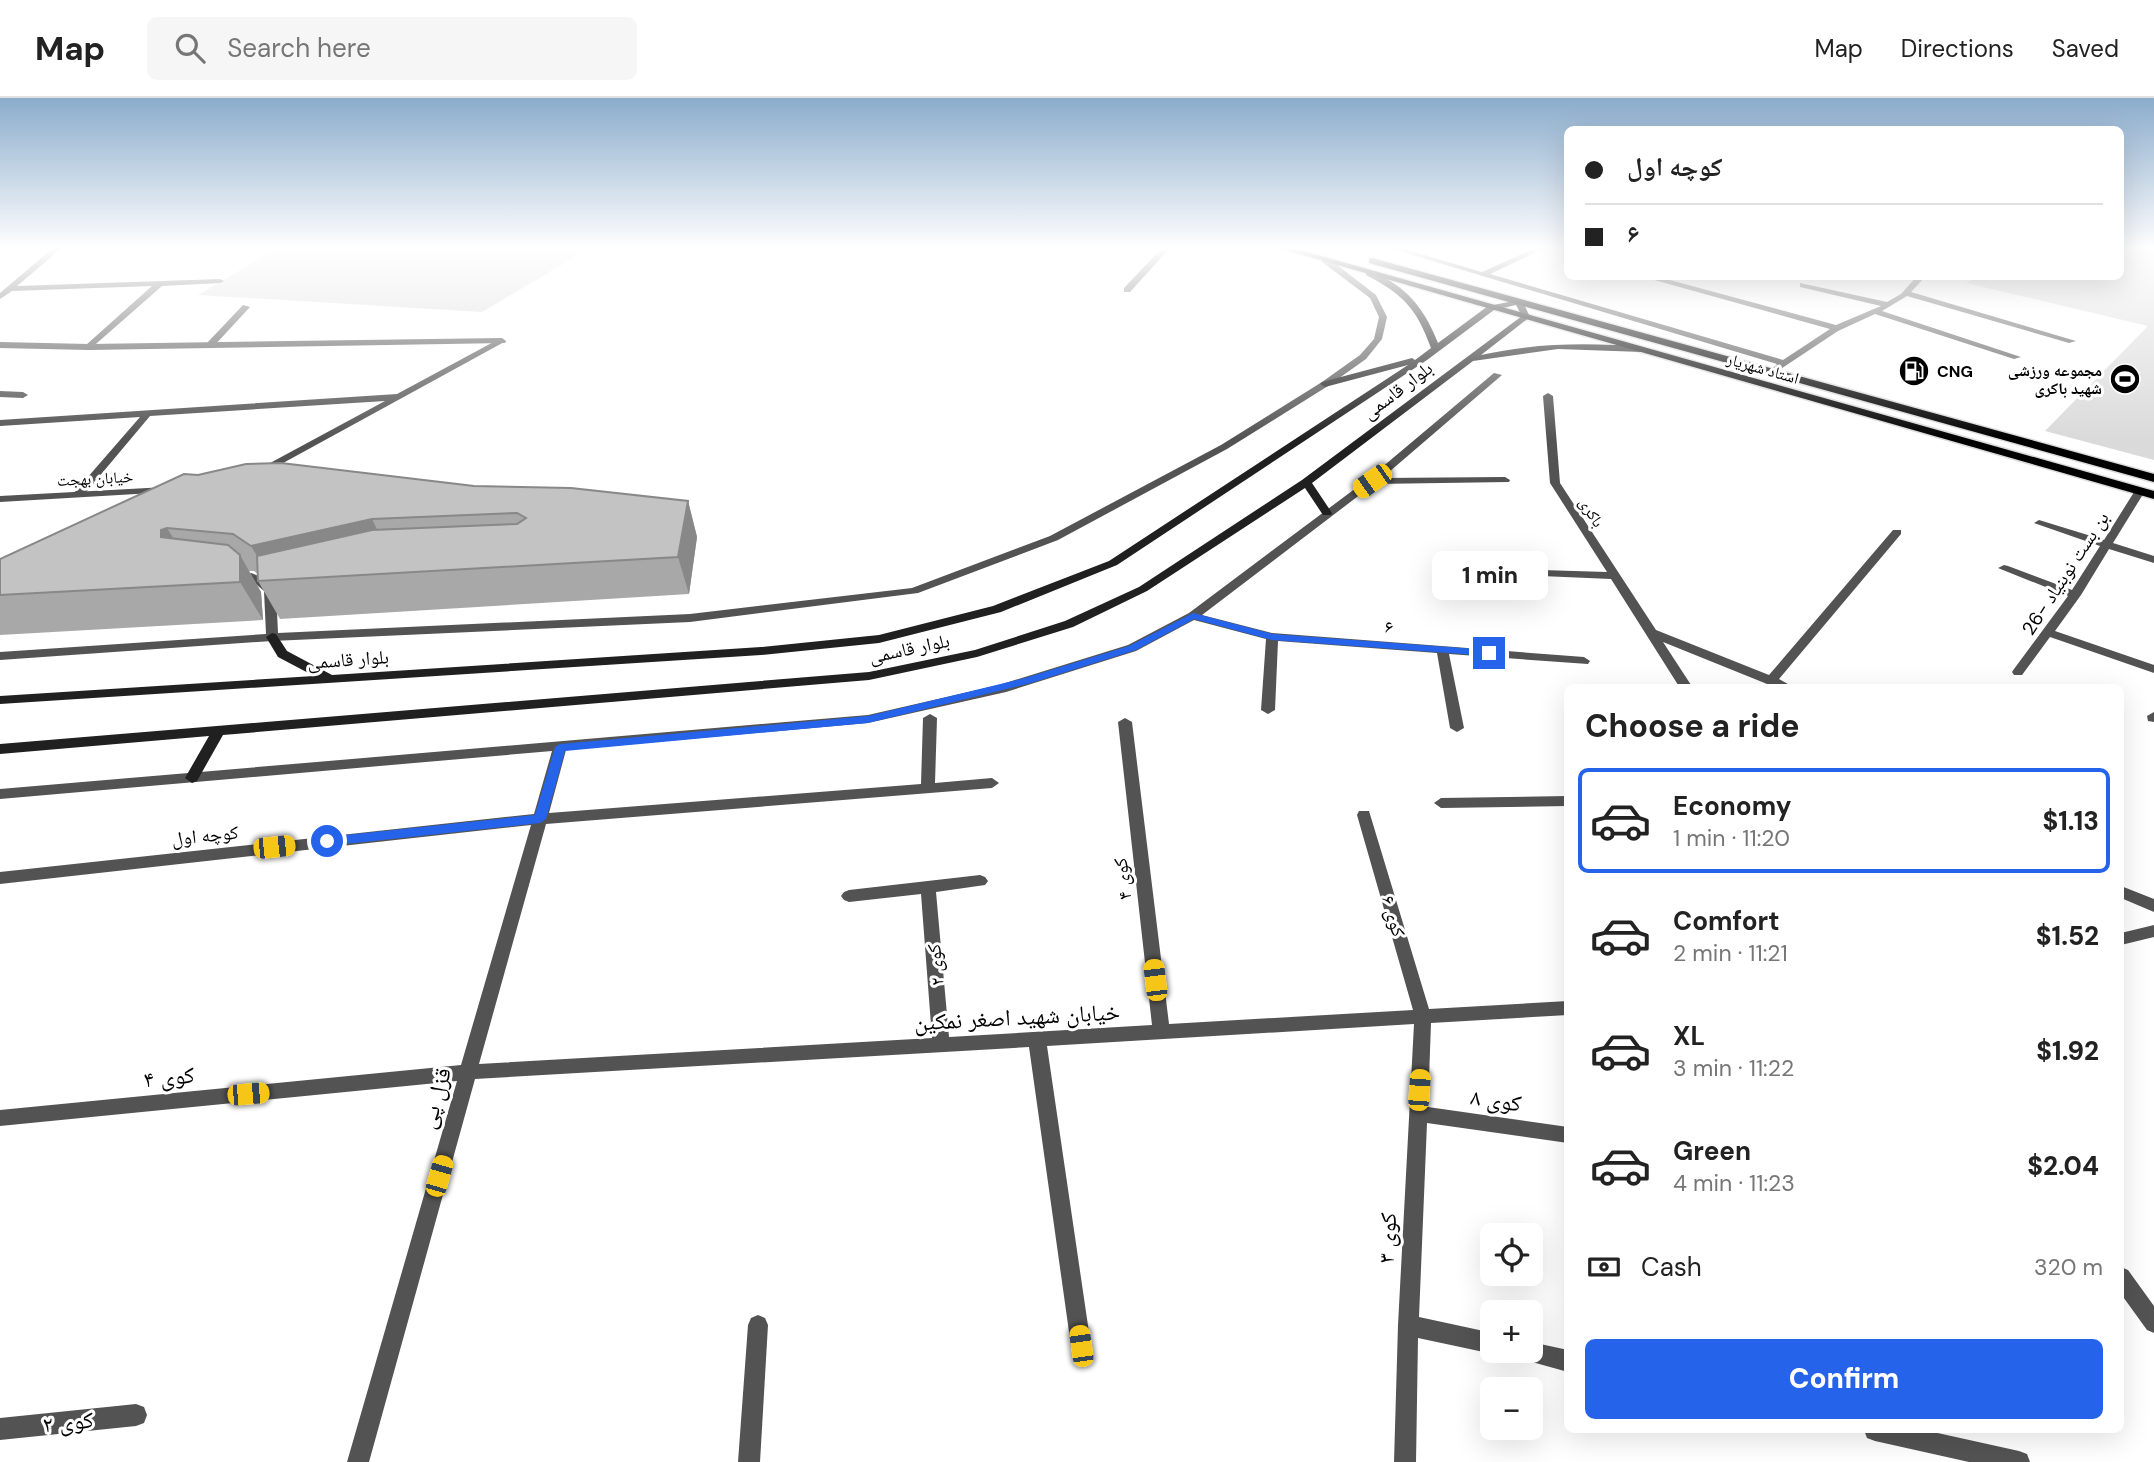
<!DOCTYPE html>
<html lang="en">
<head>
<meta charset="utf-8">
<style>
	:root { --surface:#fff; --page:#f6f6f6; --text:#222; --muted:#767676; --line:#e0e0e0; --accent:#2563eb }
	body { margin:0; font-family:"DM Sans","Noto Naskh Arabic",sans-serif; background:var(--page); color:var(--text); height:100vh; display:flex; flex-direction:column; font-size:26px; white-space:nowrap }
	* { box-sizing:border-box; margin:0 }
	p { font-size:23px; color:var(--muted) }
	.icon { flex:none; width:38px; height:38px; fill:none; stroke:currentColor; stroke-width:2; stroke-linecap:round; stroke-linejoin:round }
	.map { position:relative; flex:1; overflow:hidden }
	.drawer { position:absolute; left:1564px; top:586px; width:560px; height:749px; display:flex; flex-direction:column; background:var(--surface); border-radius:10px; box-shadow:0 7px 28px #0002 }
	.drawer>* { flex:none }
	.banner { position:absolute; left:1564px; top:28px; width:560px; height:154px; border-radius:10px; box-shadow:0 7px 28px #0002; display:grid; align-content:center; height:154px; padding:0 21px; background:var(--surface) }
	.tools { position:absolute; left:1480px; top:1125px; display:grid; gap:14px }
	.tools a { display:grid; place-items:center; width:63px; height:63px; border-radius:10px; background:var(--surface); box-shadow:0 7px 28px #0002; font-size:35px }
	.end { position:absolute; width:32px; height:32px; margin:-16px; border:9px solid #2563eb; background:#fff; box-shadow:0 0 0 4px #fff }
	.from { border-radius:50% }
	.bubble { position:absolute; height:49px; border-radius:10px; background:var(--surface); box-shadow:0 7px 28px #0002; font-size:23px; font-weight:800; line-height:49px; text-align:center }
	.car { position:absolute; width:21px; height:42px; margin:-21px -10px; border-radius:9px; box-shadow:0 0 5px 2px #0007; background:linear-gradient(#f5c518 24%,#345 0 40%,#f5c518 0 76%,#345 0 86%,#f5c518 0) }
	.banner b { display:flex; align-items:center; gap:24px; height:66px; font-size:26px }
	.banner b+b { border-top:2px solid var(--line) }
	.banner i { width:18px; height:18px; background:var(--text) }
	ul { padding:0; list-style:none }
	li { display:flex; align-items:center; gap:21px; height:105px; margin:0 14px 10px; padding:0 7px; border:4px solid transparent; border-radius:10px }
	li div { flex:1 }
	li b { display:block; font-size:26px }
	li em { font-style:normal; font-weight:800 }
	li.current { border-color:var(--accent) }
	li>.icon { width:63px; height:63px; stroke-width:1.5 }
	h2 { padding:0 21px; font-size:32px; line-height:84px }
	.pay { display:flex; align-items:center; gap:18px; height:77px; padding:0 21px; font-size:26px }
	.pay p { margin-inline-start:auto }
	.cta { display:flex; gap:14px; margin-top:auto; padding:14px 21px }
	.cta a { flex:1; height:80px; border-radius:10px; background:var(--accent); color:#fff; font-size:28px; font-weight:800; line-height:80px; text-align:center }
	header { display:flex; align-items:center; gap:42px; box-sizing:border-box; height:98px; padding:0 35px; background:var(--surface); border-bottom:2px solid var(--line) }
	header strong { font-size:33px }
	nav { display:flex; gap:38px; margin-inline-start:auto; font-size:24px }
	.search { width:490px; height:63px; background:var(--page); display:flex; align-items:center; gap:18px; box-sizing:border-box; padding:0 24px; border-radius:10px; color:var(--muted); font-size:26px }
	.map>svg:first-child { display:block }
	.green { fill:#dadada }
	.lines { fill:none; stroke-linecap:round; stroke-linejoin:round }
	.primary-casing { stroke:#dbdbdb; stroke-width:3 }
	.minor { fill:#535353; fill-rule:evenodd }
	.tertiary { fill:#535353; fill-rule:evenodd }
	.secondary { fill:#202020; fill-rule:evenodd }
	.primary { fill:#000; fill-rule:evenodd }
	.wall { fill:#a8a8a8 }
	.shaded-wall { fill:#888 }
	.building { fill:#c3c3c3; stroke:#888; stroke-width:2 }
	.route { fill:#2563eb }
	.labels { text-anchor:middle; stroke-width:6; stroke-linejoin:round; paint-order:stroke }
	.far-street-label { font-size:16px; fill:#000; stroke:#fff }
	.far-poi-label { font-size:16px; font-weight:bold; fill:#000; stroke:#fff; text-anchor:end }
	.street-label { font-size:19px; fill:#000; stroke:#fff }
	.near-street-label { font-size:23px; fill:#000; stroke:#fff }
</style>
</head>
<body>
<header>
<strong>Map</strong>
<div class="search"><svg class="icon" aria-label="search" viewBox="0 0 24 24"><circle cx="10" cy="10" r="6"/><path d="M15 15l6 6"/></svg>Search here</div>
<nav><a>Map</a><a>Directions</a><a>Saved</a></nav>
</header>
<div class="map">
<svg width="2154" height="1364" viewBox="0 0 2154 1364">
	<rect width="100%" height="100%" fill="#fff"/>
	<!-- green -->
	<path class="green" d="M278,150H590L482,214L198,197Z
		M2121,150H2154V362L2045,333L2148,228L1966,185L1977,178H2121Z"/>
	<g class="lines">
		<!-- primary casing -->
		<g class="primary-casing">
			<path id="primary" d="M1278,150H1293L2154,393V401Z
				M1372,160L2154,376V384L1369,165V161Z"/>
		</g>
		<!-- minor -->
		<path class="minor" d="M53,150H62L17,188L220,181L224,183L220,185L162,188L89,252L85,249L86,247L152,188L12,193L0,201V195Z
			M1162,150H1170L1130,194H1124V190Z
			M1389,150H1401L1482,174L1535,150H1545L1490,176L1783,262L1830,231L1640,178H1655L1836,227L1881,208L1800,189V185L1887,204L1901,196L1917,178H1926L1911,194L2076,243L2069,245L1907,198L1882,213L2021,259L2014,261L1875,216L1838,233L1776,274L1772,271L1777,266Z
			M1322,160H1328L1376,197L1387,219L1382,241L1366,261L1328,288L1227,351L1058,442L918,495L690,524L272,543L0,562V554L266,536L264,493L251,482L232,479L230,477C245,467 265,480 276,492L278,535L690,516L912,490L1050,438L1221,347L1322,284L1360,257L1374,241L1379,219L1370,200L1322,164Z
			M1727,178H1740L1741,180L1737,182Z
			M243,207L250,209L213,249H207V245Z
			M499,241L506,243L263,376L259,375V371L385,303L150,318L82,399H74V395L140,319L0,328V322L397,296Z
			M1494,275L1502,277L1382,380L1505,379L1510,382L1509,384L1374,386L1202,517L1272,535L1584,559L1590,563L1588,566L1449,556L1464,630L1457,634L1450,630L1437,555L1278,543L1275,612L1268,616L1261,612L1266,541L1194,522L1136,553L1006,594L868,625L566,652L549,715L921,686L923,620L930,616L937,620L935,685L992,680L999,685L992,690L546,726L479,966L932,940L921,796L849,804L844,802L841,798L844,794L849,792L980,777L985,779L988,783L985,787L936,794L949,939L1152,927L1118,624L1125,620L1132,624L1169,926L1413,912L1357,717L1359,713H1369L1429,911L1568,903V917L1431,925L1428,1009L1568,1029V1045L1427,1025L1419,1219L1493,1235V1253H1501L1493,1256L1418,1240L1416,1364H1394L1398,1227L1414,926L1047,948L1091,1248L1088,1255L1081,1258L1074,1255L1071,1248L1029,949L475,981L369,1364H347L457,983L0,1028V1012L461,967L531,727L0,786V774L534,716L552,653L0,701V691L868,617L999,587L1128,547L1189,515L1368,381Z
			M0,293L23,294L28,297L23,300L0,299Z
			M1548,295L1553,298L1560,385L1656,532L1769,577L1893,432H1901V436L1779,581L1795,590H1777L1663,544L1693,590H1680L1611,481L1476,475V471L1480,470L1607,474L1550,385L1543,298Z
			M2140,390L2145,393L2113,445L2154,458V465L2109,451L2081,497L2055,533L2154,567V575L2050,539L2022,577H2014L2012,574L2014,571L2068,498L1998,470L2004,467L2008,468L2072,492L2100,448L2034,425L2039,422L2104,442L2136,391Z
			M2154,614V624L2148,623L2147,618Z
			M1568,698V708L1441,710L1434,705L1441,700Z
			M2121,788L2154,801V814L2121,800Z
			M2154,827V839L2121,847V835Z
			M2121,1169L2128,1172L2154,1208V1235L2147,1232L2121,1196Z
			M758,1217L765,1220L768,1227L760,1364H738L748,1227L751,1220Z
			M1531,1244L1568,1252V1274L1518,1260L1514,1253H1531Z
			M136,1306L144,1309L147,1317L144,1325L136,1328L0,1342V1320Z
			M1864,1332H1924L2019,1353L2027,1356L2030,1364H1969L1875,1343L1867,1340Z"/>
		<!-- tertiary -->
		<path class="tertiary" d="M502,240L506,243L505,245L89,252L0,250V244L89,246Z
			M166,389L170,390V394L0,404V398Z"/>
		<!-- secondary -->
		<path class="secondary" d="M1366,173C1374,173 1380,177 1387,181C1413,196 1427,217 1438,245L1488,208L1519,202L1523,204L1530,219L1481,257C1525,247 1569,245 1614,247C1624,247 1638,246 1646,251L1642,254L1558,251L1473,263L1312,385L1332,415L1331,417H1323L1305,390L1147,493L1073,529L977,559L869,582L223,637L197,683L192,685L185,680L209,638L0,656V646L869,574L975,552L1065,523L1139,489L1302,382L1522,218L1516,207L1494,212L1427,262L1117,467L1001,514L879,545L761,557L0,606V598L314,578L278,559L266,539L272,535L276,536L287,553L332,577L761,549L879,537L993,508L1109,463L1408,267L1325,289L1320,286L1322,284L1412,260L1415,262L1431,250C1417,211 1403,196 1366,177Z"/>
		<!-- primary -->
		<use href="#primary" class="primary"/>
	</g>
	<!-- wall -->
	<path class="wall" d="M198,377L474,388L688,403L697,439L689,496L280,521L258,483V476L254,473H249L261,494L263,522L0,537V461Z"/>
	<!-- shaded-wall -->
	<path class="shaded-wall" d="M688,403L697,439L689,496L678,459Z
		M372,421L390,458L271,482L251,448Z
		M167,430L190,467L161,439V432Z
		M240,457L261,494L263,522L240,484Z"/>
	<!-- building -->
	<path class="building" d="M281,365L474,388L571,390L688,403L678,459L258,483L257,458L372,432L517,426L526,420L517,415L372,421L251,448L233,436L167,430L161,432V439L228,447L240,457V484L0,497V461L184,376L198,377L246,366Z"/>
	<!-- sky -->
	<linearGradient id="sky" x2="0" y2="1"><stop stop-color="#8baccc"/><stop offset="0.44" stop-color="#fff"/><stop offset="1" stop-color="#fff" stop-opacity="0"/></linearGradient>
	<rect width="2154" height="341" fill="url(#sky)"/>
	<!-- route -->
	<path class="route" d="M1193,515L1273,536L1489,552L1494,555L1489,558L1272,542L1194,521L1136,552L1031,585L868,625L565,653L546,721L540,725L327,748L321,743L327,739L535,717L555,649L560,646L868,618L1025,580L1129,548Z"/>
	<!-- icons -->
	<defs>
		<g id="fuel-disc" transform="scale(1.575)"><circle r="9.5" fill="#000" stroke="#fff"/><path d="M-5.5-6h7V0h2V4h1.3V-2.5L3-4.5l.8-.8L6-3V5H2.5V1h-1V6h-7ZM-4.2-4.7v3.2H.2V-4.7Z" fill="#fff"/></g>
		<g id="stadium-disc" transform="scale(1.575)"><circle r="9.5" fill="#000" stroke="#fff"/><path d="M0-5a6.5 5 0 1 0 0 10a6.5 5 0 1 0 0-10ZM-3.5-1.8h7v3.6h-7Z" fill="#fff"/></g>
	</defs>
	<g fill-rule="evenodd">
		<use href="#fuel-disc" x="1914" y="273"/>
		<use href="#stadium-disc" x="2125" y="281"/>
	</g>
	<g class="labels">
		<!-- far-street labels -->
		<g class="far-street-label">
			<text transform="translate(1763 270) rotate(16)" y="6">استاد شهریار</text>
			<text transform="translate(95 380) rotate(-3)" y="6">خیابان بهجت</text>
			<text transform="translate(1592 414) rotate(58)" y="6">باکری</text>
		</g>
		<!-- far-poi labels -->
		<g class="far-poi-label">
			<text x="2102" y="278">مجموعه ورزشی<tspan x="2102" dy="18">شهید باکری</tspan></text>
			<text x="1937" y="279" text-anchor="start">CNG</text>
		</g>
		<!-- street labels -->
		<g class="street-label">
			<text transform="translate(1397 292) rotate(-37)" y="7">بلوار قاسمی</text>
			<text transform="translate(2065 475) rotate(-57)" y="7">26- بن بست نوبنیاد</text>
			<text transform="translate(1389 528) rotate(4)" y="7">۶</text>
			<text transform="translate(909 550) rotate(-12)" y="7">بلوار قاسمی</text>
			<text transform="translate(348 561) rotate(-4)" y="7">بلوار قاسمی</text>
			<text transform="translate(205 737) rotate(-6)" y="7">کوچه اول</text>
			<text transform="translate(1122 781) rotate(-97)" y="7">کوی ۴</text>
			<text transform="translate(1394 818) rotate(74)" y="7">کوی ۶</text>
			<text transform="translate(935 867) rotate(-95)" y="7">کوی ۲</text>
		</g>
		<!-- near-street labels -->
		<g class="near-street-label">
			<text transform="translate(1017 919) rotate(-3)" y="8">خیابان شهید اصغر نمکین</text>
			<text transform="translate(169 979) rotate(-6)" y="8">کوی ۴</text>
			<text transform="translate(435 1000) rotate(-74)" y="8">قزل پی</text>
			<text transform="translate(1496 1002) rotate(8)" y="8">کوی ۸</text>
			<text transform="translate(1387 1140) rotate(-87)" y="8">کوی ۳</text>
			<text transform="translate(68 1324) rotate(-6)" y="8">کوی ۲</text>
		</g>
	</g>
</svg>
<div class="tools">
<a><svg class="icon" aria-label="locate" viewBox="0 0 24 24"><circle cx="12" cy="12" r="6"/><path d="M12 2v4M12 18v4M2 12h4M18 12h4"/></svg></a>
<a>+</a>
<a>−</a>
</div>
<i class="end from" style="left:327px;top:743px"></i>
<i class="end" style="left:1489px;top:555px"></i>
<div class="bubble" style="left:1432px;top:453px;width:116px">1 min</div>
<i class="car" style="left:1372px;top:383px;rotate:235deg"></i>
<i class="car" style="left:274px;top:749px;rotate:84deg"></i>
<i class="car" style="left:1155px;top:882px;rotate:353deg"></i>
<i class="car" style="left:1419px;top:992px;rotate:4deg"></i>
<i class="car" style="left:248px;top:996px;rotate:85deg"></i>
<i class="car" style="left:439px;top:1078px;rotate:16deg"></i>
<i class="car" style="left:1081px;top:1248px;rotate:352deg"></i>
<div class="banner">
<b><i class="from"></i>کوچه اول</b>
<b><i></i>۶</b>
</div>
<section class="drawer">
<h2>Choose a ride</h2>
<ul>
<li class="current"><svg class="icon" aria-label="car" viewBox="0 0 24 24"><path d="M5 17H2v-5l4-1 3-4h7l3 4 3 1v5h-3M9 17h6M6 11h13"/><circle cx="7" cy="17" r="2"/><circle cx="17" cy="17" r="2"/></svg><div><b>Economy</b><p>1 min · 11:20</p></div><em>$1.13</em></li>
<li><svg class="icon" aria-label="car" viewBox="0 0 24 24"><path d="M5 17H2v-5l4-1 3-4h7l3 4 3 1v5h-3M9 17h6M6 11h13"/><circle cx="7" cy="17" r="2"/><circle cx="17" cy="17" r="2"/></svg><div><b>Comfort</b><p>2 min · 11:21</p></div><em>$1.52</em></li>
<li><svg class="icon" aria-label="car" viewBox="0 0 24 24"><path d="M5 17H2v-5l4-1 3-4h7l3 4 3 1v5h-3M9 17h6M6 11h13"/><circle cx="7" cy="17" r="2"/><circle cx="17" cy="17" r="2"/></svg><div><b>XL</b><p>3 min · 11:22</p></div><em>$1.92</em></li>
<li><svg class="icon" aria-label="car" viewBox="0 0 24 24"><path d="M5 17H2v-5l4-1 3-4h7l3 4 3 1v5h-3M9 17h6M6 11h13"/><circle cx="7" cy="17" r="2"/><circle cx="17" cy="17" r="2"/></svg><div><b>Green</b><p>4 min · 11:23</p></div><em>$2.04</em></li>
</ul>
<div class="pay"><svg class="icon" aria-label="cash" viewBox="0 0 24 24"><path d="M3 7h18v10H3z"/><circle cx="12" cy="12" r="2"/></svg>Cash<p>320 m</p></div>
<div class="cta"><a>Confirm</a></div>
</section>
</div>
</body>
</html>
